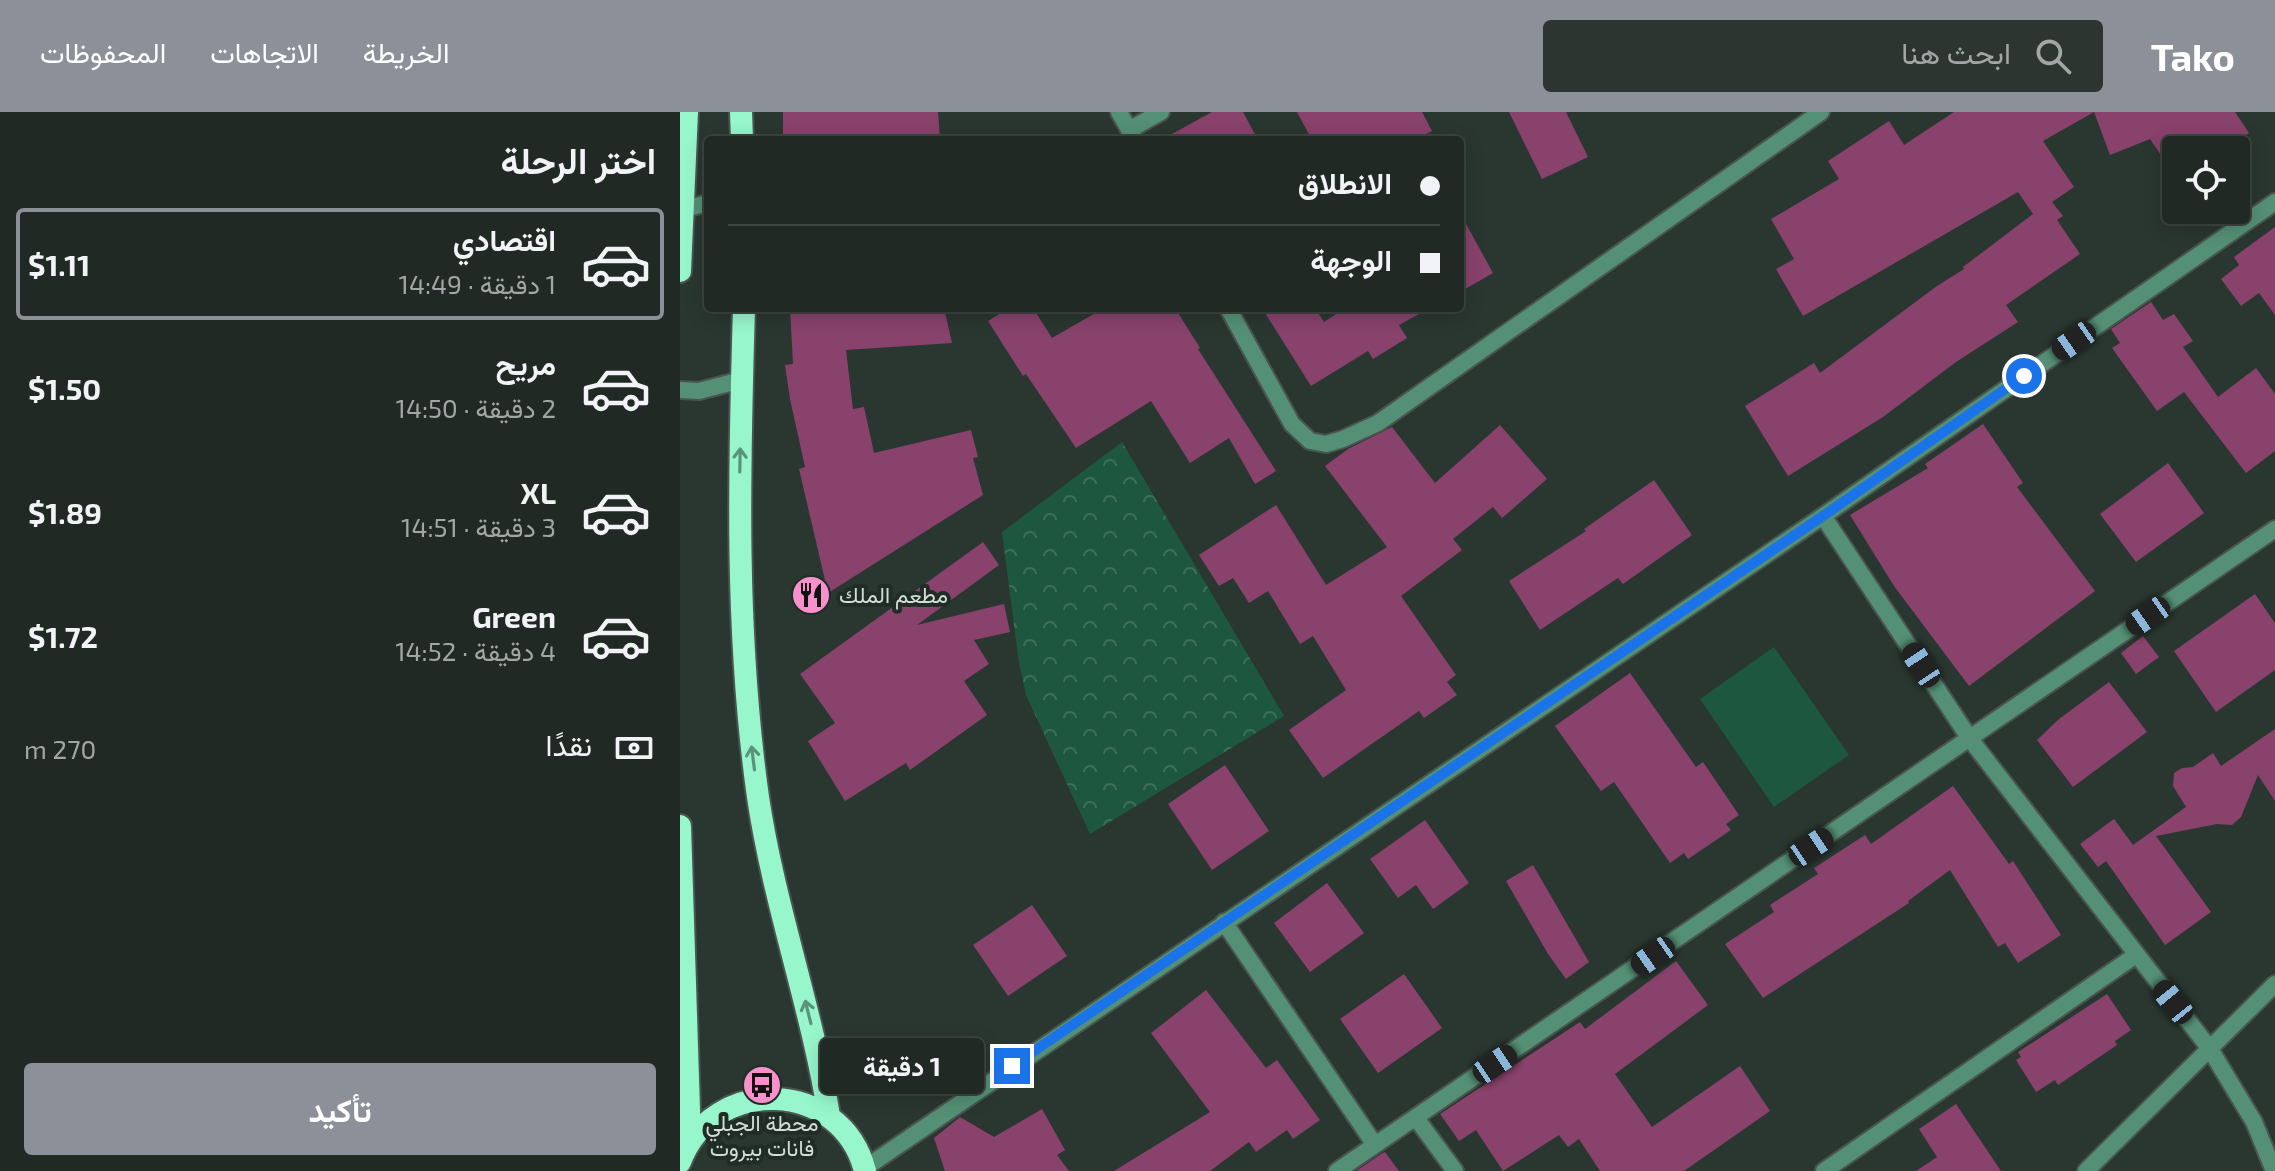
<!DOCTYPE html>
<html lang="ar">
<head>
<meta charset="utf-8">
<style>
	:root { --surface:#202924; --page:#2d3531; --text:#f1f3f6; --muted:#a2a6a6; --line:#3d4541; --accent:#8c9099 }
	body { margin:0; font-family:"Exo 2",Vazirmatn,sans-serif; background:var(--page); color:var(--text); direction:rtl; height:100vh; display:flex; flex-direction:column; font-size:30px; white-space:nowrap }
	* { box-sizing:border-box; margin:0 }
	p { font-size:26px; color:var(--muted) }
	.icon { flex:none; width:44px; height:44px; fill:none; stroke:currentColor; stroke-width:2; stroke-linecap:round; stroke-linejoin:round }
	.map { position:relative; flex:1; overflow:hidden; direction:ltr }
	.side { display:flex; flex-direction:column; background:var(--surface); width:680px }
	.side>* { flex:none }
	.guide { position:absolute; left:24px; top:24px; width:760px; height:176px; border-radius:8px; box-shadow:0 4px 20px #0003,0 0 0 2px var(--line); direction:rtl; display:grid; align-content:center; height:176px; padding:0 24px; background:var(--surface) }
	.fabs { position:absolute; left:1482px; top:24px; display:grid; gap:16px }
	.fabs a { display:grid; place-items:center; width:88px; height:88px; border-radius:8px; background:var(--surface); box-shadow:0 4px 20px #0003,0 0 0 2px var(--line); font-size:40px }
	.end { position:absolute; width:36px; height:36px; margin:-18px; border:10px solid #1a73e8; background:#fff; box-shadow:0 0 0 4px #fff }
	.from { border-radius:50% }
	.bubble { position:absolute; height:56px; border-radius:8px; background:var(--surface); box-shadow:0 4px 20px #0003,0 0 0 2px var(--line); font-size:26px; font-weight:700; line-height:56px; text-align:center; direction:rtl }
	.car { position:absolute; width:24px; height:48px; margin:-24px -12px; border-radius:10px; box-shadow:0 0 6px 2px #0007; background:linear-gradient(#222 24%,#8ab4d8 0 40%,#222 0 76%,#8ab4d8 0 86%,#222 0) }
	.guide b { display:flex; align-items:center; gap:28px; height:76px; font-size:30px }
	.guide b+b { border-top:2px solid var(--line) }
	.guide i { width:20px; height:20px; background:var(--text) }
	ul { padding:0; list-style:none }
	li { display:flex; align-items:center; gap:24px; height:112px; margin:0 16px 12px; padding:0 8px; border:4px solid transparent; border-radius:8px }
	li div { flex:1 }
	li b { display:block; font-size:30px }
	li em { font-style:normal; font-weight:700 }
	li.on { border-color:var(--accent) }
	li>.icon { width:72px; height:72px; stroke-width:1.5 }
	h2 { padding:0 24px; font-size:36px; line-height:96px }
	.pay { display:flex; align-items:center; gap:20px; height:88px; padding:0 24px; font-size:30px }
	.pay p { margin-inline-start:auto }
	.action { display:flex; gap:16px; margin-top:auto; padding:16px 24px }
	.action a { flex:1; height:92px; border-radius:8px; background:var(--accent); color:#fff; font-size:32px; font-weight:700; line-height:92px; text-align:center }
	header { display:flex; align-items:center; gap:48px; box-sizing:border-box; height:112px; padding:0 40px; background:var(--accent); color:#fff }
	header strong { font-size:38px }
	nav { display:flex; gap:44px; margin-inline-start:auto; font-size:28px }
	.search { width:560px; height:72px; background:var(--page); display:flex; align-items:center; gap:20px; box-sizing:border-box; padding:0 28px; border-radius:8px; color:var(--muted); font-size:30px }
	main { display:flex; flex:1; min-height:0 }
	.map>svg:first-child { display:block }
	.park { fill:url(#park-crowns) }
	.pitch { fill:#1d573f }
	.building { fill:#88426c }
	.lines { fill:none; stroke-linecap:round; stroke-linejoin:round }
	.minor-casing { stroke:#49554e; stroke-width:20 }
	.trunk-casing { stroke:#49554e; stroke-width:26 }
	.minor { stroke:#549075; stroke-width:16 }
	.trunk { stroke:#97f6cc; stroke-width:22 }
	.oneway { stroke:#5c9279 }
	.route { stroke:#1a73e8; stroke-width:10 }
	.labels { text-anchor:middle; stroke-width:8; stroke-linejoin:round; paint-order:stroke }
	.poi-label { font-size:22px; fill:#d4dcd8; stroke:#202d26; text-anchor:start }
</style>
</head>
<body>
<header>
<strong>Tako</strong>
<div class="search"><svg class="icon" aria-label="search" viewBox="0 0 24 24"><circle cx="10" cy="10" r="6"/><path d="M15 15l6 6"/></svg>ابحث هنا</div>
<nav><a>الخريطة</a><a>الاتجاهات</a><a>المحفوظات</a></nav>
</header>
<main>
<div class="map">
<svg width="1595" height="1059" viewBox="0 0 1595 1059">
	<defs>
		<pattern id="park-crowns" width="20" height="18" patternUnits="userSpaceOnUse" patternTransform="scale(2)"><rect width="20" height="18" fill="#1d573f"/><path d="M2 6a3 3 0 1 1 6 0M12 15a3 3 0 1 1 6 0" fill="none" stroke="#3d6f5a"/></pattern>
	</defs>
	<rect width="100%" height="100%" fill="#2a3730"/>
	<!-- park -->
	<path class="park" d="M442,330L604,604L410,722L346,583L339,551L322,420Z"/>
	<!-- pitch -->
	<path class="pitch" d="M1094,535L1169,643L1094,695L1020,587Z"/>
	<!-- building -->
	<path class="building" d="M103,0H258L260,28H103Z
		M532,0H563L578,28H481Z
		M617,0H742L752,19L735,28H632Z
		M829,0H886L908,45L862,67Z
		M1274,0H1414L1363,29L1394,75L1372,90L1383,104L1377,108L1400,142L1326,193L1338,210L1276,250L1203,305L1108,364L1065,294L1134,251L1140,261L1257,174L1284,157L1283,155L1353,102L1338,80L1123,204L1096,157L1114,147L1091,107L1159,67L1148,49L1209,9L1224,33Z
		M1414,0H1555L1569,21L1543,38H1496V65L1470,27L1430,43Z
		M780,101L813,161L780,180Z
		M1595,115V203L1579,181L1561,194L1541,167L1559,153L1554,145Z
		M1471,190L1483,208L1494,202L1513,229L1503,235L1538,285L1576,256L1595,282V339L1566,361L1504,280L1477,299L1432,236L1440,231L1431,217Z
		M110,196H264L272,231L166,238L173,297L184,295L194,341L291,318L298,345L293,346L303,383L148,481L119,357L125,355L110,287L105,253L113,252Z
		M329,196H353L372,226L424,196H495L520,236L518,237L596,359L575,372L549,326L510,351L471,289L396,336L346,262L343,264L308,209Z
		M582,196H635L644,210L665,196H750L719,213L727,226L693,247L688,239L631,274Z
		M1303,312L1343,371L1337,375L1415,479L1289,574L1214,474L1170,403L1248,356L1245,352Z
		M820,313L867,367L822,406L813,395L773,427L782,438L721,484L776,563L767,570L777,583L744,606L739,599L643,666L609,618L666,578L633,524L620,532L588,479L569,491L553,466L539,474L519,443L596,393L646,473L707,435L645,354L668,337L712,315L755,371Z
		M1488,351L1524,401L1456,450L1420,402Z
		M974,368L1012,423L943,472L938,466L860,518L829,469L906,419L904,417Z
		M303,430L319,453L237,513L324,492L330,520L294,528L309,552L284,569L307,603L230,658L226,651L165,689L128,629L155,611L120,562Z
		M1575,482L1595,511V558L1536,600L1494,539Z
		M1463,524L1479,545L1456,562L1441,541Z
		M950,561L1016,655L1023,650L1059,703L1046,712L1051,718L1008,747L1004,741L990,751L934,670L921,679L875,614Z
		M1429,570L1467,620L1393,675L1357,628L1379,607Z
		M1595,617V689L1578,663L1561,705L1552,713L1537,712L1476,724L1531,800L1485,833L1426,749L1418,755L1400,732L1434,707L1453,733L1506,695L1493,674L1494,661L1502,656L1513,655L1533,641L1541,654Z
		M545,653L589,719L532,758L488,692Z
		M1273,674L1329,752L1333,749L1381,823L1338,851L1325,831L1318,835L1270,758L1228,789L1229,791L1083,886L1045,832L1094,800L1090,793L1138,762L1134,756L1185,723L1191,732Z
		M745,708L789,771L753,797L736,773L718,786L690,747Z
		M853,753L909,850L886,867L868,842L826,769Z
		M647,771L684,821L630,860L594,811Z
		M352,793L387,844L328,884L293,833Z
		M996,849L1028,893L935,962L972,1015L1060,954L1090,999L1004,1059H920L899,1027L888,1035L879,1023L823,1059L796,1018L779,1029L760,1002L900,910L905,917Z
		M724,862L762,916L698,961L660,907Z
		M526,878L586,956L597,948L640,1008L613,1027L607,1018L576,1040L569,1030L530,1059H434L530,1000L471,921Z
		M1427,882L1451,918L1435,929L1437,933L1378,973L1375,968L1356,980L1336,948L1341,945L1338,940Z
		M1276,992L1321,1059H1236L1257,1045L1239,1017Z
		M362,997L385,1038L377,1043L389,1059H265L254,1026L280,1005L314,1025Z
		M705,1040L719,1059H676L701,1042Z"/>
	<g class="lines">
		<!-- minor casing -->
		<g class="minor-casing">
			<path id="minor" d="M439,0L455,28
				M449,18L481,0
				M0,98L28,91
				M548,196L612,312L630,329L646,332L663,327L698,311L1141,0
				M0,278L19,279L61,268
				M1143,404L1290,627L1530,937L1574,1010L1594,1059
				M544,810L695,1033
				M736,1006L775,1059
				M185,1056L1143,404L1595,90
				M657,1059L1595,417
				M1144,1059L1456,843
				M1406,1059L1595,872"/>
		</g>
		<!-- trunk casing -->
		<g class="trunk-casing">
			<path id="trunk" d="M61,0L62,28
				M0,159L7,0
				M64,196C59,361 55,522 78,685C94,793 132,896 149,1004
				M0,714L10,1029
				M0,1050C33,962 162,967 185,1059"/>
		</g>
		<!-- minor -->
		<use href="#minor" class="minor"/>
		<!-- trunk -->
		<use href="#trunk" class="trunk"/>
	</g>
	<!-- one-way arrows -->
	<defs><path id="oneway-shaft" d="M-6 0H5M1.5-3L5.5 0L1.5 3" fill="none" stroke-width="1.6" stroke-linecap="round" stroke-linejoin="round" transform="scale(2)"/></defs>
	<g class="oneway">
		<use href="#oneway-shaft" transform="translate(60 348) rotate(-89)"/>
		<use href="#oneway-shaft" transform="translate(73 646) rotate(-97)"/>
		<use href="#oneway-shaft" transform="translate(128 900) rotate(-104)"/>
	</g>
	<g class="lines">
		<!-- route -->
		<path class="route" d="M332,954L1143,404L1344,264"/>
	</g>
	<!-- icons -->
	<defs>
		<g id="restaurant-disc" transform="scale(2)"><circle r="9.5" fill="#f890cc" stroke="#202d26"/><path d="M-5-6h1v4h1v-4h1v4h1v-4h1v5L-1.5 .5V6h-2V.5L-5-1ZM5-6V6H3V1.5H1.5Q1.5-4 5-6Z" fill="#111"/></g>
		<g id="bus-disc" transform="scale(2)"><circle r="9.5" fill="#f890cc" stroke="#202d26"/><path d="M-5-6H5V4H4V6H2V4H-2V6H-4V4H-5ZM-3.5-4V0h7V-4ZM-3.5 1.2v1.5H-2V1.2ZM2 1.2v1.5H3.5V1.2Z" fill="#111"/></g>
	</defs>
	<g fill-rule="evenodd">
		<use href="#restaurant-disc" x="131" y="483"/>
		<use href="#bus-disc" x="82" y="973"/>
	</g>
	<g class="labels">
		<!-- poi labels -->
		<g class="poi-label">
			<text x="159" y="491">مطعم الملك</text>
			<text x="82" y="1019" text-anchor="middle">محطة الجبلي<tspan x="82" dy="25">فانات بيروت</tspan></text>
		</g>
	</g>
</svg>
<div class="fabs">
<a><svg class="icon" aria-label="locate" viewBox="0 0 24 24"><circle cx="12" cy="12" r="6"/><path d="M12 2v4M12 18v4M2 12h4M18 12h4"/></svg></a>
</div>
<i class="end from" style="left:1344px;top:264px"></i>
<i class="end" style="left:332px;top:954px"></i>
<div class="bubble" style="left:140px;top:926px;width:164px">1 دقيقة</div>
<i class="car" style="left:1394px;top:229px;rotate:235deg"></i>
<i class="car" style="left:1468px;top:504px;rotate:235deg"></i>
<i class="car" style="left:1241px;top:553px;rotate:327deg"></i>
<i class="car" style="left:1131px;top:735px;rotate:56deg"></i>
<i class="car" style="left:973px;top:844px;rotate:235deg"></i>
<i class="car" style="left:1493px;top:890px;rotate:321deg"></i>
<i class="car" style="left:815px;top:952px;rotate:56deg"></i>
<div class="guide">
<b><i class="from"></i>الانطلاق</b>
<b><i></i>الوجهة</b>
</div>
</div>
<section class="side">
<h2>اختر الرحلة</h2>
<ul>
<li class="on"><svg class="icon" aria-label="car" viewBox="0 0 24 24"><path d="M5 17H2v-5l4-1 3-4h7l3 4 3 1v5h-3M9 17h6M6 11h13"/><circle cx="7" cy="17" r="2"/><circle cx="17" cy="17" r="2"/></svg><div><b>اقتصادي</b><p>1 دقيقة · 14:49</p></div><em>$1.11</em></li>
<li><svg class="icon" aria-label="car" viewBox="0 0 24 24"><path d="M5 17H2v-5l4-1 3-4h7l3 4 3 1v5h-3M9 17h6M6 11h13"/><circle cx="7" cy="17" r="2"/><circle cx="17" cy="17" r="2"/></svg><div><b>مريح</b><p>2 دقيقة · 14:50</p></div><em>$1.50</em></li>
<li><svg class="icon" aria-label="car" viewBox="0 0 24 24"><path d="M5 17H2v-5l4-1 3-4h7l3 4 3 1v5h-3M9 17h6M6 11h13"/><circle cx="7" cy="17" r="2"/><circle cx="17" cy="17" r="2"/></svg><div><b>XL</b><p>3 دقيقة · 14:51</p></div><em>$1.89</em></li>
<li><svg class="icon" aria-label="car" viewBox="0 0 24 24"><path d="M5 17H2v-5l4-1 3-4h7l3 4 3 1v5h-3M9 17h6M6 11h13"/><circle cx="7" cy="17" r="2"/><circle cx="17" cy="17" r="2"/></svg><div><b>Green</b><p>4 دقيقة · 14:52</p></div><em>$1.72</em></li>
</ul>
<div class="pay"><svg class="icon" aria-label="cash" viewBox="0 0 24 24"><path d="M3 7h18v10H3z"/><circle cx="12" cy="12" r="2"/></svg>نقدًا<p>270 m</p></div>
<div class="action"><a>تأكيد</a></div>
</section>
</main>
</body>
</html>
